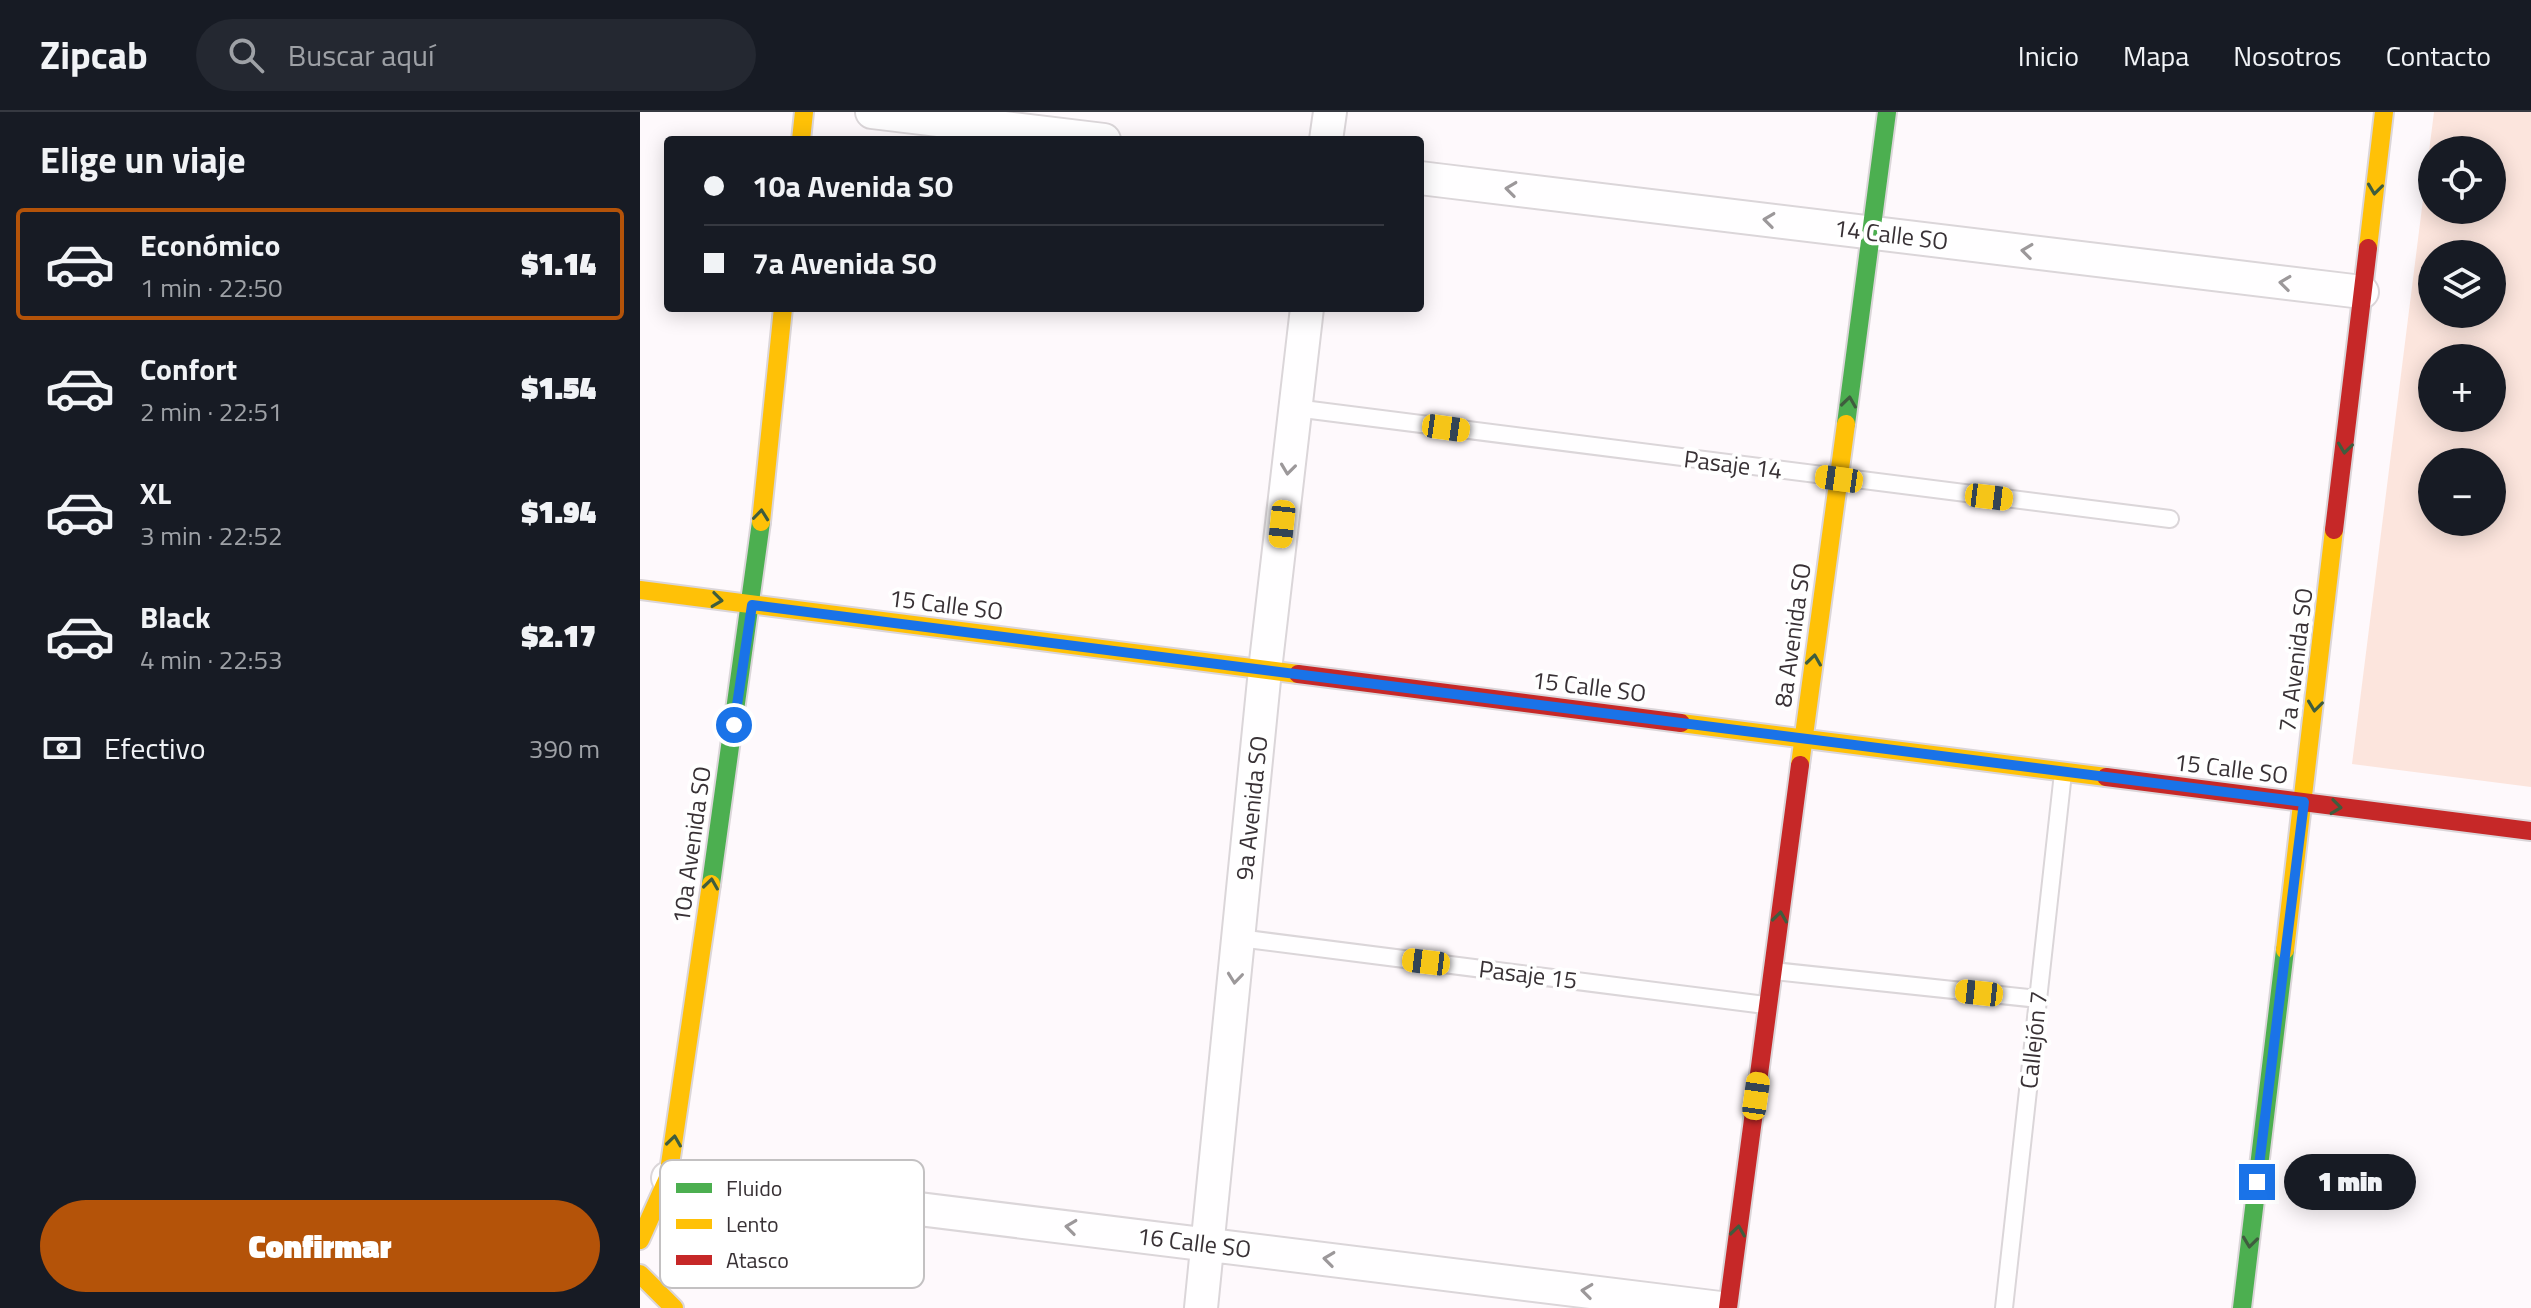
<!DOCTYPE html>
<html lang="es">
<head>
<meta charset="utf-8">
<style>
	:root { --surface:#171b24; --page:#242831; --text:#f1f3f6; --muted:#9ea1a6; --line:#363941; --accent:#b45309 }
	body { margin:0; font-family:"Titillium Web",sans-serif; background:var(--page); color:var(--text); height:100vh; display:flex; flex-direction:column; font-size:30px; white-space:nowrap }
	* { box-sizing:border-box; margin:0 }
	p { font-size:26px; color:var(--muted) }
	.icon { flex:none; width:44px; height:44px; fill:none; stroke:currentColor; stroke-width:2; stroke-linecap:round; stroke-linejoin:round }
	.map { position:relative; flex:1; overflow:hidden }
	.details { display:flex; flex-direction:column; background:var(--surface); width:640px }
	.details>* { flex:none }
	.guide { position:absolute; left:24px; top:24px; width:760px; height:176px; border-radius:8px; box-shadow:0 4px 20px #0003; display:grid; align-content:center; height:176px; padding:0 40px; background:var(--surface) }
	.buttons { position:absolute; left:1778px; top:24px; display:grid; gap:16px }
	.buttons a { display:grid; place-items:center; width:88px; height:88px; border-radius:50%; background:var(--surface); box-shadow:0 4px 20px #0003; font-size:40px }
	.end { position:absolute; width:36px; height:36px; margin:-18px; border:10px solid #1a73e8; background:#fff; box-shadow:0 0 0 4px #fff }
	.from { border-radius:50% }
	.bubble { position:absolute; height:56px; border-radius:28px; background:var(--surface); box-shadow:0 4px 20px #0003; font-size:26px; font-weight:800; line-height:56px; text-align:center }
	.car { position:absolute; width:24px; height:48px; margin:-24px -12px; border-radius:10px; box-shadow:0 0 6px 2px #0007; background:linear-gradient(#f5c518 24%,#345 0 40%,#f5c518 0 76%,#345 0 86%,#f5c518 0) }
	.guide b { display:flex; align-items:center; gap:28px; height:76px; font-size:30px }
	.guide b+b { border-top:2px solid var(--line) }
	.guide i { width:20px; height:20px; background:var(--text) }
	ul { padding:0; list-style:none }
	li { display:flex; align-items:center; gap:24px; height:112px; margin:0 16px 12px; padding:0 24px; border:4px solid transparent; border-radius:8px }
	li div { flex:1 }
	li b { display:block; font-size:30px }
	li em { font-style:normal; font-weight:800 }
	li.selected { border-color:var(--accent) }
	li>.icon { width:72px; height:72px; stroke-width:1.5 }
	h2 { padding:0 40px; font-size:36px; line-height:96px }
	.pay { display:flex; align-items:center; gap:20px; height:88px; padding:0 40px; font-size:30px }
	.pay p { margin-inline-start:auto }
	.button { display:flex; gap:16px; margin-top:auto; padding:16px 40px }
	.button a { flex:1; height:92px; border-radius:48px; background:var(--accent); color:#fff; font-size:32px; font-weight:800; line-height:92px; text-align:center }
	header { display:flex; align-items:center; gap:48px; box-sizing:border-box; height:112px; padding:0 40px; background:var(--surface); border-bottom:2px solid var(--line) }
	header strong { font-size:38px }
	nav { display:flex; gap:44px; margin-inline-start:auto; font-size:28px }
	.search { width:560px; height:72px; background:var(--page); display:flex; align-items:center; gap:20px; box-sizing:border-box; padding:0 28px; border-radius:44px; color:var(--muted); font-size:30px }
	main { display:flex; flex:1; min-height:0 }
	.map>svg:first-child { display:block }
	.green { fill:#fce5dd; fill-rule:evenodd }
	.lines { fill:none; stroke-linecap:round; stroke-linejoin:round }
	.lane-casing { stroke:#dbd6d9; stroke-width:20 }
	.street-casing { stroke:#dbd6d9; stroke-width:36 }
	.fast-casing { stroke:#dbd6d9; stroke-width:22 }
	.slow-casing { stroke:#dbd6d9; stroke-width:22 }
	.jam-casing { stroke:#dbd6d9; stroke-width:22 }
	.lane { stroke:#fffeff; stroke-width:16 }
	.street { stroke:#fffeff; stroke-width:32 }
	.fast { stroke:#4caf50; stroke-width:18 }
	.slow { stroke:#ffc107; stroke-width:18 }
	.jam { stroke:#c62828; stroke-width:18 }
	.oneway { stroke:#9c989a }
	.oneway2 { stroke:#3f5d3e }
	.route { stroke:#1a73e8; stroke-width:10 }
	.labels { text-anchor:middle; stroke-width:8; stroke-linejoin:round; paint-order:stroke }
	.street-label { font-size:24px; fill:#383135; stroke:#fff }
	.key { fill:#fff; stroke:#c3c1c2; stroke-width:2 }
	.key-label { font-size:22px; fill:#383135 }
</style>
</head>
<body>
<header>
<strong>Zipcab</strong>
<div class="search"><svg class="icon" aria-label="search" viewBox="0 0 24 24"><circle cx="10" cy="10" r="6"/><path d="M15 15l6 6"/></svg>Buscar aquí</div>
<nav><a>Inicio</a><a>Mapa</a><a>Nosotros</a><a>Contacto</a></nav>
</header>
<main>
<section class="details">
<h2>Elige un viaje</h2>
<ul>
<li class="selected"><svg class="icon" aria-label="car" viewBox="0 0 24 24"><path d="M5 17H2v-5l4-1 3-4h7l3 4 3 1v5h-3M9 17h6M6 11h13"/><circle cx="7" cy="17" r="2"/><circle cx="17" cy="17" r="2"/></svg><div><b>Económico</b><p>1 min · 22:50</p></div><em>$1.14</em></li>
<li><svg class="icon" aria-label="car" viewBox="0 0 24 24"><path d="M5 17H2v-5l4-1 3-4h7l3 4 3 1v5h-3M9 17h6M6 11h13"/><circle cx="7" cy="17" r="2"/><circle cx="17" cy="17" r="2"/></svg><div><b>Confort</b><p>2 min · 22:51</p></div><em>$1.54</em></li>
<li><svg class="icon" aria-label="car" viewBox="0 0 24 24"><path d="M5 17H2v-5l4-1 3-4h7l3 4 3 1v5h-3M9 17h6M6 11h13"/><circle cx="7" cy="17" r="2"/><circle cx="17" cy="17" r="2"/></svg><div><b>XL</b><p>3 min · 22:52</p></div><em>$1.94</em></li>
<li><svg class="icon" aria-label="car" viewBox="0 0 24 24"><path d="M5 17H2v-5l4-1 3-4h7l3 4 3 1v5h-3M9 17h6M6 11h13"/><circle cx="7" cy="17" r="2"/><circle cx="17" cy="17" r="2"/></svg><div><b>Black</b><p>4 min · 22:53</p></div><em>$2.17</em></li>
</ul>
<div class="pay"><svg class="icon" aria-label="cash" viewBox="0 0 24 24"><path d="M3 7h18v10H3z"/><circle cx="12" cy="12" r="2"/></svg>Efectivo<p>390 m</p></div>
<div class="button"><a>Confirmar</a></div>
</section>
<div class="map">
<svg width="1891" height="1196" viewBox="0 0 1891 1196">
	<rect width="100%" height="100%" fill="#fef9fc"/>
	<!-- green -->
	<path class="green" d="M1794,0H1891V675L1712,652ZM1792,38H1852V98H1792ZM1792,142H1852V202H1792ZM1792,246H1852V306H1792ZM1792,350H1852V410H1792Z"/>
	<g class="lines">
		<!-- lane casing -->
		<g class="lane-casing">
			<path id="lane" d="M655,296L1530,407
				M599,826L1125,893
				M1134,859L1398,887
				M1364,1196L1423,661"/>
		</g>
		<!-- street casing -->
		<g class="street-casing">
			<path id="street" d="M232,0L464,28
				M686,28L690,0
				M780,66L1722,180
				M28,1066L1080,1196
				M561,1196L625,558L667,196"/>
		</g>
		<!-- fast casing -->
		<g class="fast-casing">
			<path id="fast" d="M1206,312L1247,0
				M71,772L121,410
				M1602,1196L1645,838"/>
		</g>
		<!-- slow casing -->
		<g class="slow-casing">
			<path id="slow" d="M161,28L164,0
				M1728,136L1744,0
				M121,410L143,196
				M0,478L658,562
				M1041,611L1466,665
				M1160,653L1206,312
				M1645,838L1694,418
				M0,1128L28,1066L71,772
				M0,1162L34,1196"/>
		</g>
		<!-- jam casing -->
		<g class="jam-casing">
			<path id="jam" d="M1694,418L1728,136
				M658,562L1041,611
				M1466,665L1891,719
				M1088,1196L1160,653"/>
		</g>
		<!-- lane -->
		<use href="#lane" class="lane"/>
		<!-- street -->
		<use href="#street" class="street"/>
		<!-- fast -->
		<use href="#fast" class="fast"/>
		<!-- slow -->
		<use href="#slow" class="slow"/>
		<!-- jam -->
		<use href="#jam" class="jam"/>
	</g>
	<!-- one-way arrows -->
	<defs><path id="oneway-chevron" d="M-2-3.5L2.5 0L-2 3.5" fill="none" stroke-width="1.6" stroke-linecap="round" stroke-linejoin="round" transform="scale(2)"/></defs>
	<g class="oneway">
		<use href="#oneway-chevron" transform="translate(871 77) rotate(-173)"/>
		<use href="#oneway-chevron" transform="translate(1129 108) rotate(-173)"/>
		<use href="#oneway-chevron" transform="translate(1387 139) rotate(-173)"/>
		<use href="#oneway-chevron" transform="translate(1645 171) rotate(-173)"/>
		<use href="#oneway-chevron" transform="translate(648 357) rotate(97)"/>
		<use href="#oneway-chevron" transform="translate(595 866) rotate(96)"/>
		<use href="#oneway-chevron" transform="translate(431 1115) rotate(-173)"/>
		<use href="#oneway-chevron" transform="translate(689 1147) rotate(-173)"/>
		<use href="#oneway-chevron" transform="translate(947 1179) rotate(-173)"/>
	</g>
	<g class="oneway2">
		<use href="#oneway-chevron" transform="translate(1735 77) rotate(97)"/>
		<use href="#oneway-chevron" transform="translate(1209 290) rotate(-82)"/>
		<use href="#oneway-chevron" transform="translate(1705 336) rotate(97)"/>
		<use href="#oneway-chevron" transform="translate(121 403) rotate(-84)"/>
		<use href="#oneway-chevron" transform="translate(77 488) rotate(7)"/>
		<use href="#oneway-chevron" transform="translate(1174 548) rotate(-82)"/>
		<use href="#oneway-chevron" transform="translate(1675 594) rotate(97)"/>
		<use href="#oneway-chevron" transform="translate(1696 695) rotate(7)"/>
		<use href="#oneway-chevron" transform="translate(71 772) rotate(-82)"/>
		<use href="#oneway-chevron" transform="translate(1140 805) rotate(-82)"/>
		<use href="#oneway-chevron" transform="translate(34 1029) rotate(-82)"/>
		<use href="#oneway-chevron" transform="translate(1098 1119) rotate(-82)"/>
		<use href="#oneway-chevron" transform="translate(1610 1130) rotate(97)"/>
	</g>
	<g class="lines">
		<!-- route -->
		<path class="route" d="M94,613L112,493L1664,690L1617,1070"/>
	</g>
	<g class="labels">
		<!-- street labels -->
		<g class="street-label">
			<text transform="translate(1251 123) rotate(7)" y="8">14 Calle SO</text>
			<text transform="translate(1093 353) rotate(7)" y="8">Pasaje 14</text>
			<text transform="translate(306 493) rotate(7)" y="8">15 Calle SO</text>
			<text transform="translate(1153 523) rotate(-82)" y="8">8a Avenida SO</text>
			<text transform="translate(1656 548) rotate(-83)" y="8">7a Avenida SO</text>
			<text transform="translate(949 575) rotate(7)" y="8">15 Calle SO</text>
			<text transform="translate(1591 657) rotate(7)" y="8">15 Calle SO</text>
			<text transform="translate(612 696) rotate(-84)" y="8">9a Avenida SO</text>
			<text transform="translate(52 733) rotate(-82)" y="8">10a Avenida SO</text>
			<text transform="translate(888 863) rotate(7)" y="8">Pasaje 15</text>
			<text transform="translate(1394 928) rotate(-84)" y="8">Callejón 7</text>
			<text transform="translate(554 1131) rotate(7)" y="8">16 Calle SO</text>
		</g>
	</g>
	<!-- legend -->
	<rect x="20" y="1048" width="264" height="128" rx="12" class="key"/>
	<rect x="36" y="1071" width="36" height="10" fill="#4caf50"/>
	<rect x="36" y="1107" width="36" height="10" fill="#ffc107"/>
	<rect x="36" y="1143" width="36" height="10" fill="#c62828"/>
	<g class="key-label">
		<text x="86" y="1084">Fluido</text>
		<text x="86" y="1120">Lento</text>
		<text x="86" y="1156">Atasco</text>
	</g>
</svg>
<div class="buttons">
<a><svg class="icon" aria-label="locate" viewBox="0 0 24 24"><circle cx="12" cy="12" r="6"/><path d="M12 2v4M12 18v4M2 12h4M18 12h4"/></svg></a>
<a><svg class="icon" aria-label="layers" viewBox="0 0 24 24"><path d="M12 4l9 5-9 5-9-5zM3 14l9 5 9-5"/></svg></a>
<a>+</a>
<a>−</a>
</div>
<i class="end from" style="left:94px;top:613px"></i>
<i class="end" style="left:1617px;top:1070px"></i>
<div class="bubble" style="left:1644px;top:1042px;width:132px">1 min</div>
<i class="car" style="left:806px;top:316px;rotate:98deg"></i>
<i class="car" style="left:1199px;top:367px;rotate:278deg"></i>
<i class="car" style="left:1349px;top:385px;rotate:97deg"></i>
<i class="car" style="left:642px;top:412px;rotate:186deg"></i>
<i class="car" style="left:786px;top:850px;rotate:277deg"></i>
<i class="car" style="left:1339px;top:881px;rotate:276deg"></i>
<i class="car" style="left:1116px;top:984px;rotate:8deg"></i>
<div class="guide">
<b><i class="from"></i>10a Avenida SO</b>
<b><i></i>7a Avenida SO</b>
</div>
</div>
</main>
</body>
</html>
